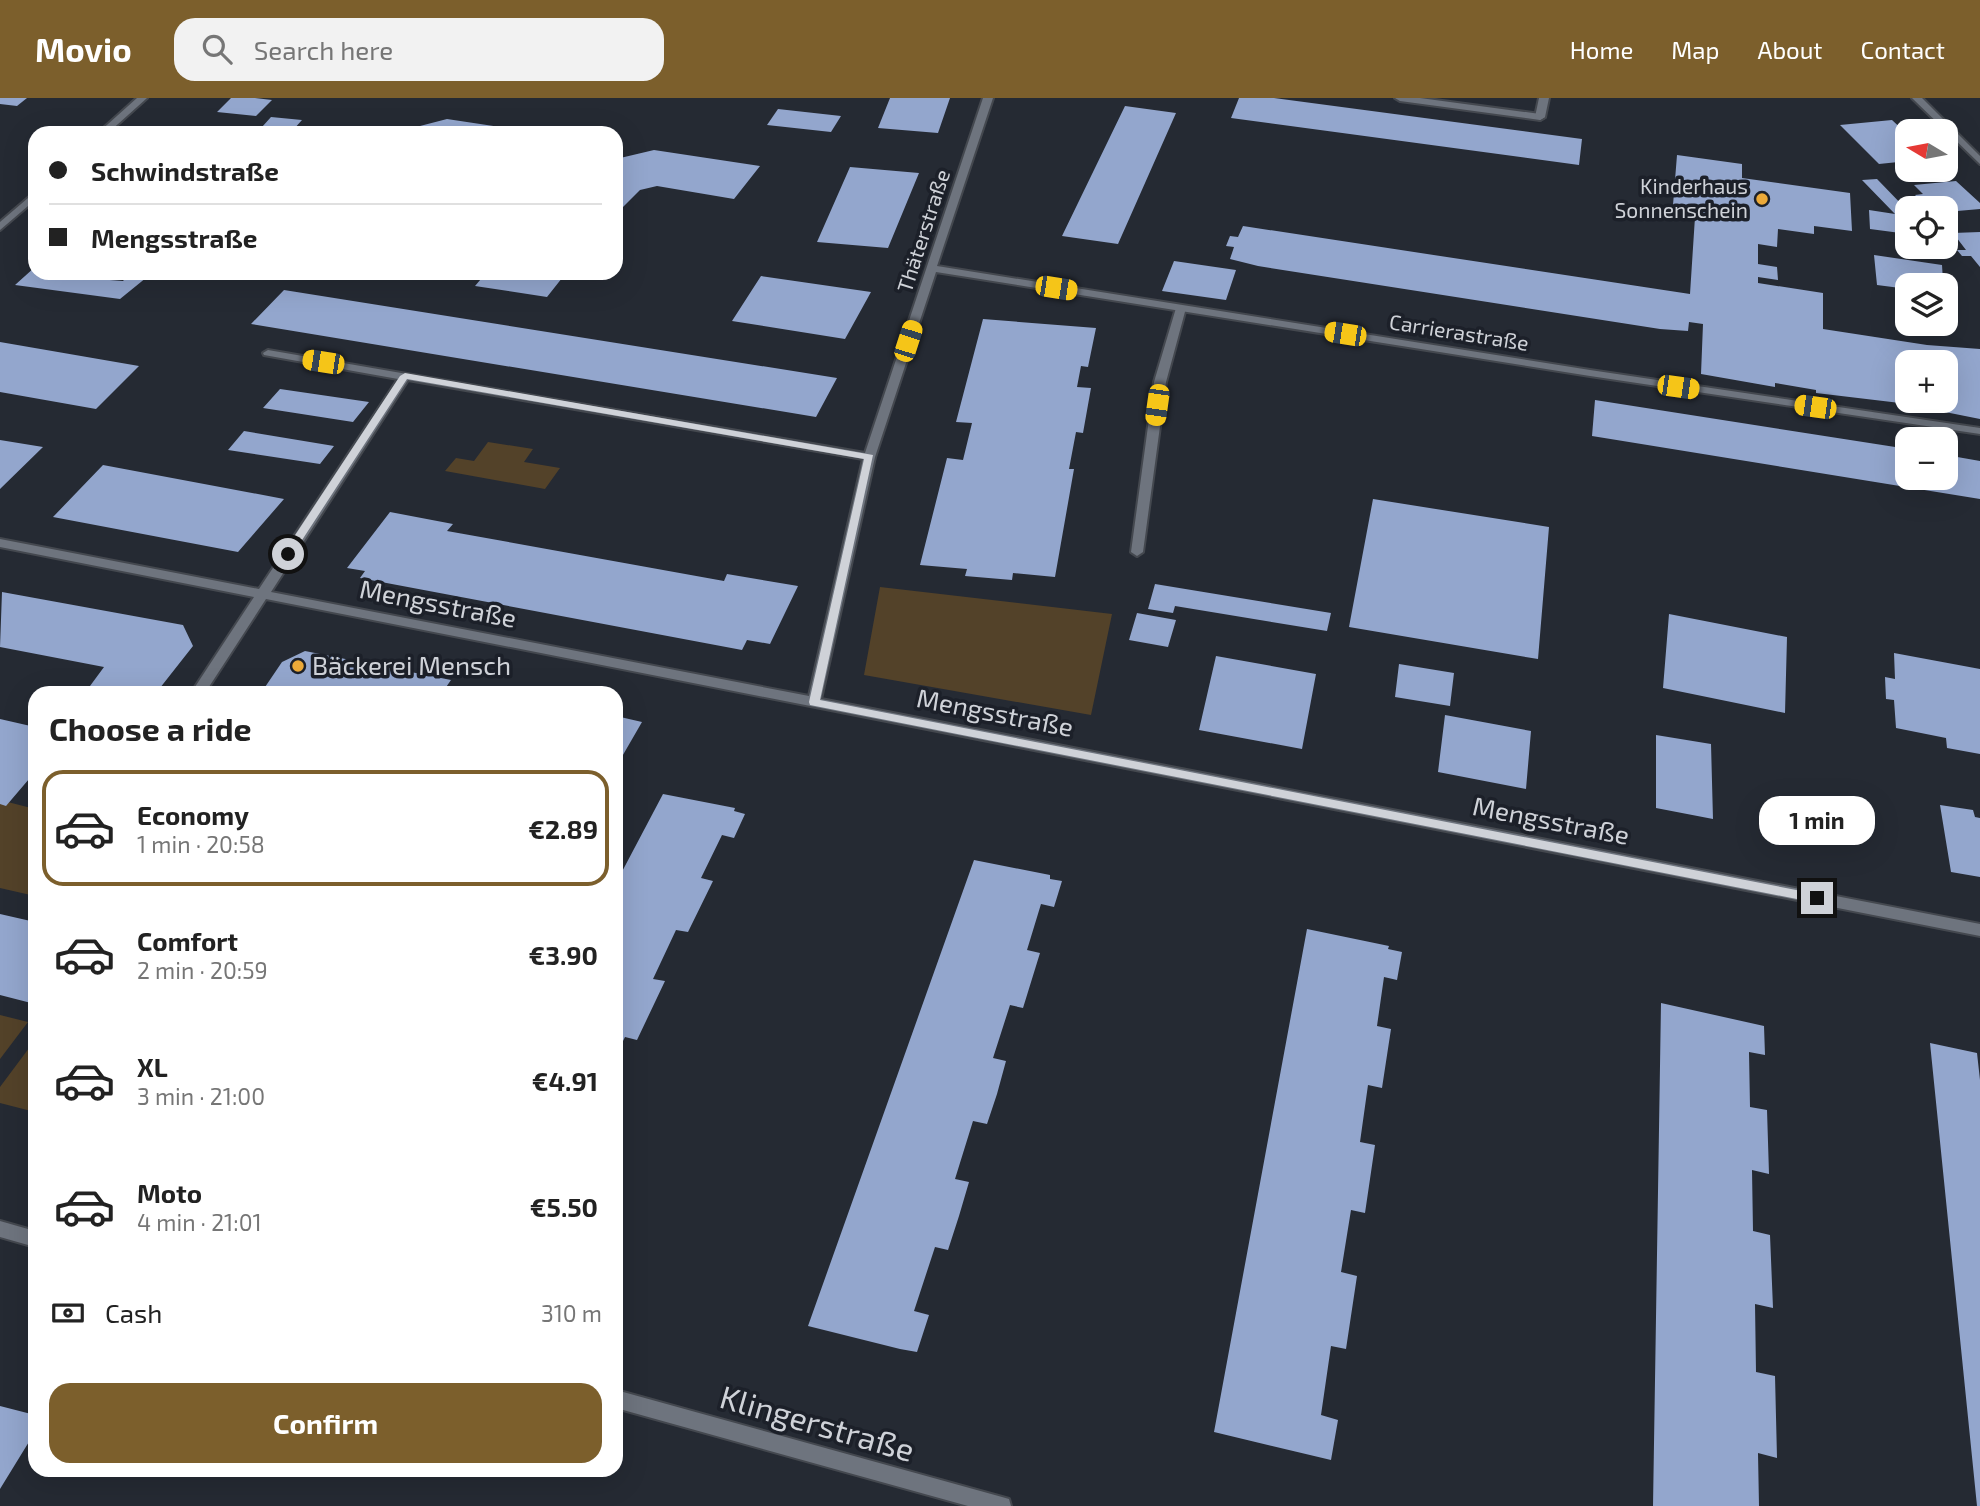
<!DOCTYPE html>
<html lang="en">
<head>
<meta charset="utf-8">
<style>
	:root { --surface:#fff; --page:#f2f2f2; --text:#222; --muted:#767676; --line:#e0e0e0; --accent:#7c5f2c }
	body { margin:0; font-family:"Exo 2",sans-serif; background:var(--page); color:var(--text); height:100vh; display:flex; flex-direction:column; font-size:26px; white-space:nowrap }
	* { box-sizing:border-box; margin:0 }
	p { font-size:23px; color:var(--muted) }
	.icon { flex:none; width:38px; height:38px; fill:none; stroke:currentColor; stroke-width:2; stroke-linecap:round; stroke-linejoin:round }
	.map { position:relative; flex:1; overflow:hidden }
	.drawer { position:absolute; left:28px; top:588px; width:595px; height:791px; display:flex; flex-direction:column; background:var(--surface); border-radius:21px; box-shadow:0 7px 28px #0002 }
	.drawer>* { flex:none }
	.hud { position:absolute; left:28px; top:28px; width:595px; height:154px; border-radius:21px; box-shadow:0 7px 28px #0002; display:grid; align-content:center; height:154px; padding:0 21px; background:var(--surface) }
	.needle { width:46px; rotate:280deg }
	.buttons { position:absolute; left:1895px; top:21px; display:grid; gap:14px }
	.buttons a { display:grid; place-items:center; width:63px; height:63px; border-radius:14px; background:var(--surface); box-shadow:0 7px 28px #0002; font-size:35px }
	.end { position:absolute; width:32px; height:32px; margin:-16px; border:9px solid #cfd2d8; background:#111; box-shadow:0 0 0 4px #111 }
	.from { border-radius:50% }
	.bubble { position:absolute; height:49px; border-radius:21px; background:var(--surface); box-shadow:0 7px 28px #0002; font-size:23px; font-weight:700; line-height:49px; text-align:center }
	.car { position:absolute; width:21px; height:42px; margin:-21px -10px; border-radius:9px; box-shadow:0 0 5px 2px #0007; background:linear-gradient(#f5c518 24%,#345 0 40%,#f5c518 0 76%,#345 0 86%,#f5c518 0) }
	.hud b { display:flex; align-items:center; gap:24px; height:66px; font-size:26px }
	.hud b+b { border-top:2px solid var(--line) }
	.hud i { width:18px; height:18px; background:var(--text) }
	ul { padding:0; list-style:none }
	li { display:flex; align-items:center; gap:21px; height:116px; margin:0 14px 10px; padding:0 7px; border:4px solid transparent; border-radius:21px }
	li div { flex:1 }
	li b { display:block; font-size:26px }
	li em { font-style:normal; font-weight:700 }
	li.selected { border-color:var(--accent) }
	li>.icon { width:63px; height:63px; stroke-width:1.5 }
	h2 { padding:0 21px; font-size:32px; line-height:84px }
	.pay { display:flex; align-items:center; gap:18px; height:77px; padding:0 21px; font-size:26px }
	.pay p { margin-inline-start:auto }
	.button { display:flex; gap:14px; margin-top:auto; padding:14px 21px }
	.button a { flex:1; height:80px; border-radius:21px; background:var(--accent); color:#fff; font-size:28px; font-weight:700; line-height:80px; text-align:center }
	header { display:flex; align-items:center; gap:42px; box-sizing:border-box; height:98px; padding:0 35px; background:var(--accent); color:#fff }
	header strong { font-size:33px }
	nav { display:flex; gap:38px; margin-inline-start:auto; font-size:24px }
	.search { width:490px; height:63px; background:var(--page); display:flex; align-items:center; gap:18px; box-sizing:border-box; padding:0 24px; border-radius:21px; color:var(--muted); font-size:26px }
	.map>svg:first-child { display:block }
	.green { fill:#534229 }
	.building { fill:#93a6cd; fill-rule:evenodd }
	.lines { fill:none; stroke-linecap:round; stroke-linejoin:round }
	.lane-casing { stroke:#44484f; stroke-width:4 }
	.street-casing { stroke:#44484f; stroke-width:4 }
	.lane { fill:#6e747e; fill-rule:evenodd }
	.street { fill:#6e747e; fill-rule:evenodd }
	.route { fill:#cfd2d8 }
	.poi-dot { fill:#eba939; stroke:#1c2029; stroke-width:2.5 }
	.labels { text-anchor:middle; stroke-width:7; stroke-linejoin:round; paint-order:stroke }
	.far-poi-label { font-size:21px; fill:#cfd2d8; stroke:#1c2029; text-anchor:end }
	.far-street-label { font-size:21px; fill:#cfd2d8; stroke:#1c2029 }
	.street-label { font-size:26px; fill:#cfd2d8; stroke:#1c2029 }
	.poi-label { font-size:26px; fill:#cfd2d8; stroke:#1c2029; text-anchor:start }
	.near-street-label { font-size:32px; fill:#cfd2d8; stroke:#1c2029 }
</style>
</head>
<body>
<header>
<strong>Movio</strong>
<div class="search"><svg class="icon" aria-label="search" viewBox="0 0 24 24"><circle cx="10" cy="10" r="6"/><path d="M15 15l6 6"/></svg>Search here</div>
<nav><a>Home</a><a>Map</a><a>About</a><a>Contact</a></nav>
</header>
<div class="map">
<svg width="1980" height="1408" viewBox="0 0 1980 1408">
	<rect width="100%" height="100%" fill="#252a33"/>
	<!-- green -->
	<path class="green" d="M488,344L533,351L524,364L560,370L545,391L445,373L456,360L474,363Z
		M880,489L1112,516L1091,617L864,577Z
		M0,702L35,711V798L0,790Z
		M0,917L28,924L0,961Z
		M35,942V1014L0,1005V989Z"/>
	<!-- building -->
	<path class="building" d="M0,0H27L17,8L0,6Z
		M231,0H255L272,2L256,18L217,14Z
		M890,0H950L938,35L878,30Z
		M1239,0H1274L1582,41L1579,67L1231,20Z
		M1125,8L1176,15L1118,146L1062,138Z
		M778,11L841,18L831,34L767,27Z
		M271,19L302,22L293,32L262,29Z
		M447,21L526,33V35H393Z
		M1892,22L1908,37V63L1879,66L1840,27Z
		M654,52L760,68L734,101L657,88L640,92L616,116V61Z
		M1677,57L1742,66V80L1850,95L1852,133L1814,128V136L1778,131L1777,149L1758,146V166L1777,169L1778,182L1758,179V185L1823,195V231L1927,247L1980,251V321L1900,305L1816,295V292L1775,285V289L1701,276L1703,226L1689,224L1688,233L1660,231L1258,168L1230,161L1234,149L1226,148L1230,138L1238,139L1243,128L1690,196L1695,119L1689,118L1690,110L1673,107ZM1908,264H1946V303H1908Z
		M850,69L919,75L888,150L817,144Z
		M1877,81L1908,113V136L1870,131L1869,112L1895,116L1862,82Z
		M1956,83L1980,105V111L1946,114V110H1937L1930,103L1922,104L1915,97L1923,96L1914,87Z
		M1980,134V169L1971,158H1962L1957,152H1966L1953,135Z
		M1874,157L1942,167L1943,183L1930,182L1931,187H1908V191L1877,187Z
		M1174,163L1236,172L1226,202L1162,193Z
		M35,169V175H73L70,179L123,183L130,175H152L120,201L15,187Z
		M486,175H566L547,199L475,188Z
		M761,178L871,194L845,241L732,223Z
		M284,192L837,280L816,319L251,226Z
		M983,221L1096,230L1088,269L1081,268L1077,289L1091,290L1083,335L1076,334L1069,371H1074L1055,479L1013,475L1012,482L965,478L967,471L920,467L947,360L963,362L972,325L956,324Z
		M0,244L139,268L96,311L0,294Z
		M280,291L369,304L353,324L263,310Z
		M1595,302L1908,351V380H1946V357L1980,363V401L1592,338Z
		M244,333L334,348L320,366L228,352Z
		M0,342L43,349L0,391Z
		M103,367L284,401L238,454L53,419Z
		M1373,401L1549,429L1538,561L1349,529Z
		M390,414L453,426L447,433L724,483L727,476L798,488L770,546L747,542L742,552L360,480L365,473L347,470Z
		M1155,486L1331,515L1327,533L1175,508L1173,515L1148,511Z
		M2,494L183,527L193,548L156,595H128L90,588L104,569L0,549Z
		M1137,515L1176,522L1168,549L1129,542Z
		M1669,516L1787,539L1785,615L1663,590Z
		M305,553L451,582L442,595H261L282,564Z
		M1894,555L1980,571V656L1947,650L1946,640L1896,630L1894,602L1886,601L1885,579L1895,581Z
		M1216,558L1316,576L1302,651L1199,632Z
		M1399,566L1454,575L1450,608L1395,599Z
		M1445,617L1531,633L1526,691L1438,674Z
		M616,618L642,624L616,669Z
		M0,621L35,629V674L6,708L0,706Z
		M1656,637L1711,646L1713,721L1656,710Z
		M663,696L735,710L734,713L745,716L734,740L722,737L701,780L713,783L688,834L676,832L653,881L665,883L637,942L625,939L616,957V785Z
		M1940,707L1973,712L1975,719L1980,720V779L1951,774Z
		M974,762L1050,777V781L1062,783L1054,809L1041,806L1027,852L1040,855L1023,910L1010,907L993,960L1006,963L997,996L987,1026L973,1023L955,1081L969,1084L959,1118L948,1152L935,1149L914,1213L929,1217L917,1254L900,1251L808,1228Z
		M0,816L35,824V906L0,897Z
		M1307,831L1389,848L1388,851L1402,854L1397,882L1384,879L1377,928L1391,931L1382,990L1368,987L1360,1044L1375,1047L1365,1115L1351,1112L1341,1174L1357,1178L1346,1251L1331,1248L1321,1317L1338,1322L1331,1362L1214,1334Z
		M1661,905L1764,928L1765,957L1749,954L1750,1009L1767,1012L1769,1076L1752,1072L1753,1133L1770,1137L1773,1210L1755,1206L1756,1274L1775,1278L1777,1360L1758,1355L1759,1408H1653Z
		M1930,945L1977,955L1980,982V1408H1977Z
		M0,1308L35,1317V1334L0,1391Z"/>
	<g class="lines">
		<!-- lane casing -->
		<g class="lane-casing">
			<path id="lane" d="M1395,0H1420L1540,16L1545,19L1540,22L1400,3Z
				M1181,207L1186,210L1166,284L1143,454L1137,458L1131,454L1154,284L1176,210Z"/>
		</g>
		<!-- street casing -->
		<g class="street-casing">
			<path id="street" d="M137,0H147L108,35H98Z
				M983,0H993L937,168L1590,272L1980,330V336L1590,278L936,174L875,359L821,601L1980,826V838L266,501L205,595H191L254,499L0,449V441L259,491L398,281L264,257L263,255L268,252L865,355ZM408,282L863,361L809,598L271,494Z
				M1539,0H1549L1545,19L1540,22L1535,19Z
				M1912,0H1922L1980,58V66Z
				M35,94V102L0,132V124Z
				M0,1123L35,1133V1149L0,1139Z
				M616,1292L1002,1399L1009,1401L1011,1408H968L616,1310Z"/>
		</g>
		<!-- lane -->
		<use href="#lane" class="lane"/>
		<!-- street -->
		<use href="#street" class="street"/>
	</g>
	<!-- route -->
	<path class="route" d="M405,275L873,357L820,602L1817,796L1823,800L1817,805L810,607L809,604L864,361L407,281L291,459H284V454L400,278Z"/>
	<!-- markers -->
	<g class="poi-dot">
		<circle cx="1762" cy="101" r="7"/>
		<circle cx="298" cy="568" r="7"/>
	</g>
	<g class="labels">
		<!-- far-poi labels -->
		<g class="far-poi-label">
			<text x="1748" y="96">Kinderhaus<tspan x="1748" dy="24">Sonnenschein</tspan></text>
		</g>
		<!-- far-street labels -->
		<g class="far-street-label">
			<text transform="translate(924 133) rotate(-72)" y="7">Thäterstraße</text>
			<text transform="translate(1459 235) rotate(9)" y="7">Carrierastraße</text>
		</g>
		<!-- street labels -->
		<g class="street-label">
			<text transform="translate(438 506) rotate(11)" y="9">Mengsstraße</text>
			<text transform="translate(995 615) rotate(11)" y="9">Mengsstraße</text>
			<text transform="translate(1551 723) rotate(11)" y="9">Mengsstraße</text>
		</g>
		<!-- poi labels -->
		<g class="poi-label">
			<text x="312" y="577">Bäckerei Mensch</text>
		</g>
		<!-- near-street labels -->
		<g class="near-street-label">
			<text transform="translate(817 1326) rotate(16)" y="11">Klingerstraße</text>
		</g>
	</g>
</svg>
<div class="buttons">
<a><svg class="needle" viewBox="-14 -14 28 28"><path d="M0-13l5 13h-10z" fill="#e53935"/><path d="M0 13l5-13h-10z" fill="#767676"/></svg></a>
<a><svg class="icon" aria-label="locate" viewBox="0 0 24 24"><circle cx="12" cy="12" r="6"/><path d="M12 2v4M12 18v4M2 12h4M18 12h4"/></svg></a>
<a><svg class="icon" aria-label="layers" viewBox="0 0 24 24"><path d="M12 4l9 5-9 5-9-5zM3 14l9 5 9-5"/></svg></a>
<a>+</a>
<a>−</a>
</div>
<i class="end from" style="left:288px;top:456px"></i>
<i class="end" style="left:1817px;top:800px"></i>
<div class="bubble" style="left:1759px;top:698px;width:116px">1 min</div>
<i class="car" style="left:1056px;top:190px;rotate:99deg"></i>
<i class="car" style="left:1345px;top:236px;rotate:279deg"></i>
<i class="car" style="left:908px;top:243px;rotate:18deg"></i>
<i class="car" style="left:323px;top:264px;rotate:279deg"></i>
<i class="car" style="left:1678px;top:289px;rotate:98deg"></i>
<i class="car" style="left:1157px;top:307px;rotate:188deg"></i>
<i class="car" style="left:1815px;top:309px;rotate:278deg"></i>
<div class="hud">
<b><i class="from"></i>Schwindstraße</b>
<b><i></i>Mengsstraße</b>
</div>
<section class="drawer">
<h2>Choose a ride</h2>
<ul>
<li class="selected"><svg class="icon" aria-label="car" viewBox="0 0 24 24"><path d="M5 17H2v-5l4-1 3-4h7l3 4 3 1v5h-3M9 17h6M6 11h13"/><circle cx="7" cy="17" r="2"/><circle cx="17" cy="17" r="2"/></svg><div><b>Economy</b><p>1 min · 20:58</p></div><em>€2.89</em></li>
<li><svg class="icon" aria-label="car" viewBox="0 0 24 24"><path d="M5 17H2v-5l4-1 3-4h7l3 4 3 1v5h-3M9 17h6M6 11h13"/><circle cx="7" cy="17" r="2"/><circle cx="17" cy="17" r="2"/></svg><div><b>Comfort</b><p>2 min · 20:59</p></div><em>€3.90</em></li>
<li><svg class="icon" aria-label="car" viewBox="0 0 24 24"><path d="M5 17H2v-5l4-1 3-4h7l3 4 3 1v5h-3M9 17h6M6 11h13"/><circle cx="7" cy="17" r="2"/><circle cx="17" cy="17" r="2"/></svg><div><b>XL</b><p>3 min · 21:00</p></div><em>€4.91</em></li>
<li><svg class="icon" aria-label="car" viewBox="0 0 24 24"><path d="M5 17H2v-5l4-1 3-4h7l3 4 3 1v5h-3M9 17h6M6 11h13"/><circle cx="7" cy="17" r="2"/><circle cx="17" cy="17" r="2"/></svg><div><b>Moto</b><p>4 min · 21:01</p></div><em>€5.50</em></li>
</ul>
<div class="pay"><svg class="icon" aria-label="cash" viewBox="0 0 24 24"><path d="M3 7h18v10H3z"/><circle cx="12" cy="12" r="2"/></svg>Cash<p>310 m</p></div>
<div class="button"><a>Confirm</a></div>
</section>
</div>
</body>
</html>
